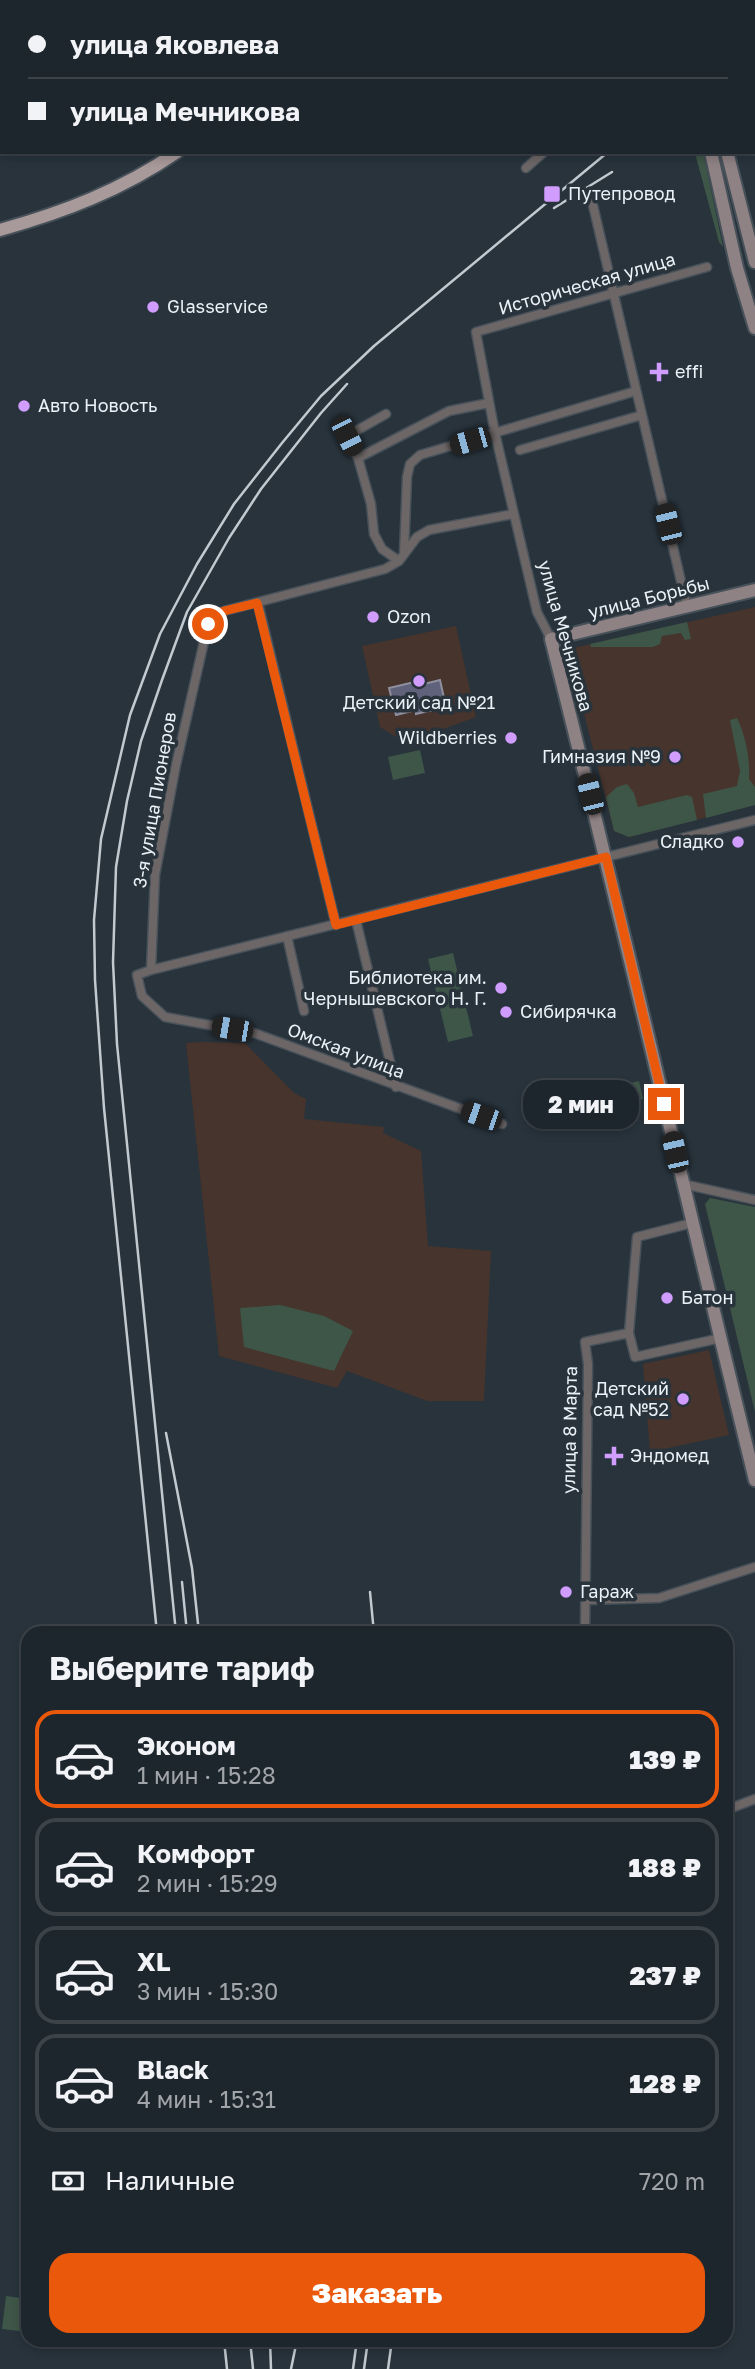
<!DOCTYPE html>
<html lang="ru">
<head>
<meta charset="utf-8">
<style>
	:root { --surface:#1e262d; --page:#262e35; --text:#f1f3f6; --muted:#a1a5aa; --line:#3c4349; --accent:#ea580c }
	body { margin:0; font-family:"Golos Text",sans-serif; background:var(--page); color:var(--text); height:100vh; display:flex; flex-direction:column; font-size:26px; white-space:nowrap }
	* { box-sizing:border-box; margin:0 }
	p { font-size:23px; color:var(--muted) }
	.icon { flex:none; width:38px; height:38px; fill:none; stroke:currentColor; stroke-width:2; stroke-linecap:round; stroke-linejoin:round }
	.map { position:relative; flex:1; overflow:hidden }
	.drawer { position:absolute; left:21px; top:1626px; width:712px; height:721px; display:flex; flex-direction:column; background:var(--surface); border-radius:21px; box-shadow:0 4px 10px #0003,0 0 0 2px var(--line) }
	.drawer>* { flex:none }
	.banner { position:absolute; left:0px; top:0px; width:756px; height:154px; box-shadow:0 4px 10px #0003,0 0 0 2px var(--line); display:grid; align-content:center; height:154px; padding:0 28px; background:var(--surface) }
	.end { position:absolute; width:32px; height:32px; margin:-16px; border:9px solid #ea580c; background:#fff; box-shadow:0 0 0 4px #fff }
	.from { border-radius:50% }
	.bubble { position:absolute; height:49px; border-radius:21px; background:var(--surface); box-shadow:0 4px 10px #0003,0 0 0 2px var(--line); font-size:23px; font-weight:800; line-height:49px; text-align:center }
	.car { position:absolute; width:21px; height:42px; margin:-21px -10px; border-radius:9px; box-shadow:0 0 5px 2px #0007; background:linear-gradient(#222 24%,#8ab4d8 0 40%,#222 0 76%,#8ab4d8 0 86%,#222 0) }
	.banner b { display:flex; align-items:center; gap:24px; height:66px; font-size:26px }
	.banner b+b { border-top:2px solid var(--line) }
	.banner i { width:18px; height:18px; background:var(--text) }
	ul { padding:0; list-style:none }
	li { display:flex; align-items:center; gap:21px; height:98px; margin:0 14px 10px; padding:0 14px; border:4px solid var(--line); border-radius:21px }
	li div { flex:1 }
	li b { display:block; font-size:26px }
	li em { font-style:normal; font-weight:800 }
	li.active { border-color:var(--accent) }
	li>.icon { width:63px; height:63px; stroke-width:1.5 }
	h2 { padding:0 28px; font-size:32px; line-height:84px }
	.pay { display:flex; align-items:center; gap:18px; height:77px; padding:0 28px; font-size:26px }
	.pay p { margin-inline-start:auto }
	.primary-button { display:flex; gap:14px; margin-top:auto; padding:14px 28px }
	.primary-button a { flex:1; height:80px; border-radius:21px; background:var(--accent); color:#fff; font-size:28px; font-weight:800; line-height:80px; text-align:center }
	.map>svg:first-child { display:block }
	.education { fill:#47342d }
	.green { fill:#3e5647 }
	.building { fill:#60627c; stroke:#8e8f9e; stroke-width:2 }
	.lines { fill:none; stroke-linecap:round; stroke-linejoin:round }
	.street-casing { stroke:#47515a; stroke-width:11 }
	.secondary-casing { stroke:#47515a; stroke-width:16 }
	.primary-casing { stroke:#47515a; stroke-width:16 }
	.street { stroke:#6d6666; stroke-width:8 }
	.secondary { stroke:#8f8284; stroke-width:12 }
	.primary { stroke:#a8999a; stroke-width:12 }
	.rail { stroke:#c2cad0; stroke-width:2.5 }
	.route { stroke:#ea580c; stroke-width:9 }
	.poi-dot { fill:#d09dff; stroke:#28333c; stroke-width:2.5 }
	.labels { text-anchor:middle; stroke-width:7; stroke-linejoin:round; paint-order:stroke }
	.poi-label { font-size:18px; fill:#eaf1f7; stroke:#28333c; text-anchor:start }
	.street-label { font-size:18px; fill:#eaf1f7; stroke:#28333c }
</style>
</head>
<body>
<div class="map">
<svg width="755" height="2369" viewBox="0 0 755 2369">
	<rect width="100%" height="100%" fill="#28333c"/>
	<!-- education -->
	<path class="education" d="M755,607V805L629,837L614,831L569,655L573,648Z
		M456,626L476,717L427,735L401,740L380,727L362,646Z
		M201,1042L245,1043L294,1093L306,1099L304,1119L384,1127L383,1133L421,1151L428,1246L491,1251L484,1401H427L347,1371L337,1388L219,1356L186,1043Z
		M709,1350L729,1435L650,1452L643,1364Z"/>
	<!-- green -->
	<path class="green" d="M697,152H703L723,247L719,242L696,157Z
		M687,622L691,639L685,640L681,633L662,636L660,644L653,647H591L590,644Z
		M737,718C746,737 750,758 749,779L755,787V805L706,818L703,794L737,786L740,771L730,720Z
		M420,750L425,773L393,780L388,757Z
		M627,784L634,793L638,807L687,795L692,797L697,820L629,837L614,831L606,797L617,787Z
		M453,953L473,1036L448,1042L428,959Z
		M639,1081L643,1099L609,1108L605,1089Z
		M710,1198L755,1207V1412L705,1204Z
		M280,1305L324,1316L353,1331L334,1371L244,1347L240,1308Z
		M6,2296L28,2299V2332L2,2329Z"/>
	<!-- building -->
	<path class="building" d="M440,680L446,707L416,714V710L396,715L389,688L419,681L420,685Z"/>
	<g class="lines">
		<!-- street casing -->
		<g class="street-casing">
			<path id="street" d="M495,0L496,2
				M460,2L461,0
				M526,168L544,152
				M592,201L687,607
				M386,414L347,436L358,458L449,411L489,403
				M520,450L642,415
				M358,458L371,504L374,534L382,549L399,561
				M404,554L407,477L410,464L420,455L636,391
				M258,603L336,925
				M551,639L537,612L495,433L476,332L707,267
				M356,920L396,1087
				M287,936L304,1011
				M151,970L755,820
				M502,1124L254,1033L165,1017L142,996L137,975L151,970L155,875L176,765L208,624L224,611L385,569L399,561L417,537L429,530L513,514
				M683,1184L755,1200
				M629,1333L635,1357L721,1338
				M585,1600L659,1598L755,1567
				M585,1633L588,1364L585,1342L629,1333L637,1237L692,1223
				M726,1810L755,1799"/>
		</g>
		<!-- secondary casing -->
		<g class="secondary-casing">
			<path id="secondary" d="M677,0V2
				M695,0V2
				M711,152L737,268L755,328
				M727,152L755,262
				M755,590L551,639C622,919 686,1200 755,1480"/>
		</g>
		<!-- primary casing -->
		<g class="primary-casing">
			<path id="primary" d="M354,2L356,0
				M0,230C64,212 122,190 177,152"/>
		</g>
		<!-- street -->
		<use href="#street" class="street"/>
		<!-- secondary -->
		<use href="#secondary" class="secondary"/>
		<!-- primary -->
		<use href="#primary" class="primary"/>
		<!-- rail -->
		<path class="rail" d="M754,48L755,47
			M554,208L612,172
			M166,1433L192,1568L199,1633
			M182,1582L187,1633
			M370,1592L374,1633
			M157,1633L104,1108L95,980L94,920L101,839L130,715L160,634L197,564L234,504L282,443L321,396L374,346L608,152
			M176,1633L117,1044L113,962L116,867L127,801L141,741L162,680L187,612L229,538L261,489L321,413L347,384
			M224,2340L227,2369
			M250,2340L253,2369
			M270,2340L271,2369
			M291,2369L297,2340
			M353,2369L357,2340
			M364,2369L368,2340
			M388,2369L392,2340"/>
	</g>
	<g class="lines">
		<!-- route -->
		<path class="route" d="M208,624L224,611L257,603L336,925L606,857L664,1104"/>
	</g>
	<!-- markers -->
	<g class="poi-dot">
		<rect x="543" y="185" width="18" height="18" rx="3.5"/>
		<circle cx="153" cy="307" r="7"/>
		<path d="M655.5 361.5h7v7h7v7h-7v7h-7v-7h-7v-7h7z"/>
		<circle cx="24" cy="406" r="7"/>
		<circle cx="373" cy="617" r="7"/>
		<circle cx="419" cy="681" r="7"/>
		<circle cx="511" cy="738" r="7"/>
		<circle cx="675" cy="757" r="7"/>
		<circle cx="738" cy="842" r="7"/>
		<circle cx="501" cy="988" r="7"/>
		<circle cx="506" cy="1012" r="7"/>
		<circle cx="667" cy="1298" r="7"/>
		<circle cx="683" cy="1399" r="7"/>
		<path d="M610.5 1445.5h7v7h7v7h-7v7h-7v-7h-7v-7h7z"/>
		<circle cx="566" cy="1592" r="7"/>
	</g>
	<g class="labels">
		<!-- poi labels -->
		<g class="poi-label">
			<text x="568" y="200">Путепровод</text>
			<text x="167" y="313">Glasservice</text>
			<text x="675" y="378">effi</text>
			<text x="38" y="412">Авто Новость</text>
			<text x="387" y="623">Ozon</text>
			<text x="419" y="709" text-anchor="middle">Детский сад №21</text>
			<text x="497" y="744" text-anchor="end">Wildberries</text>
			<text x="661" y="763" text-anchor="end">Гимназия №9</text>
			<text x="724" y="848" text-anchor="end">Сладко</text>
			<text x="487" y="984" text-anchor="end">Библиотека им.<tspan x="487" dy="21">Чернышевского Н. Г.</tspan></text>
			<text x="520" y="1018">Сибирячка</text>
			<text x="681" y="1304">Батон</text>
			<text x="669" y="1395" text-anchor="end">Детский<tspan x="669" dy="21">сад №52</tspan></text>
			<text x="630" y="1462">Эндомед</text>
			<text x="580" y="1598">Гараж</text>
		</g>
		<!-- street labels -->
		<g class="street-label">
			<text transform="translate(587 284) rotate(-16)" y="6">Историческая улица</text>
			<text transform="translate(649 598) rotate(-14)" y="6">улица Борьбы</text>
			<text transform="translate(565 636) rotate(74)" y="6">улица Мечникова</text>
			<text transform="translate(155 800) rotate(-80)" y="6">3-я улица Пионеров</text>
			<text transform="translate(346 1051) rotate(21)" y="6">Омская улица</text>
			<text transform="translate(570 1430) rotate(-89)" y="6">улица 8 Марта</text>
		</g>
	</g>
</svg>
<i class="end from" style="left:208px;top:624px"></i>
<i class="end" style="left:664px;top:1104px"></i>
<div class="bubble" style="left:523px;top:1080px;width:116px">2 мин</div>
<i class="car" style="left:347px;top:436px;rotate:153deg"></i>
<i class="car" style="left:470px;top:441px;rotate:254deg"></i>
<i class="car" style="left:668px;top:524px;rotate:346deg"></i>
<i class="car" style="left:590px;top:794px;rotate:346deg"></i>
<i class="car" style="left:232px;top:1029px;rotate:280deg"></i>
<i class="car" style="left:481px;top:1116px;rotate:289deg"></i>
<i class="car" style="left:675px;top:1152px;rotate:347deg"></i>
<div class="banner">
<b><i class="from"></i>улица Яковлева</b>
<b><i></i>улица Мечникова</b>
</div>
<section class="drawer">
<h2>Выберите тариф</h2>
<ul>
<li class="active"><svg class="icon" aria-label="car" viewBox="0 0 24 24"><path d="M5 17H2v-5l4-1 3-4h7l3 4 3 1v5h-3M9 17h6M6 11h13"/><circle cx="7" cy="17" r="2"/><circle cx="17" cy="17" r="2"/></svg><div><b>Эконом</b><p>1 мин · 15:28</p></div><em>139 ₽</em></li>
<li><svg class="icon" aria-label="car" viewBox="0 0 24 24"><path d="M5 17H2v-5l4-1 3-4h7l3 4 3 1v5h-3M9 17h6M6 11h13"/><circle cx="7" cy="17" r="2"/><circle cx="17" cy="17" r="2"/></svg><div><b>Комфорт</b><p>2 мин · 15:29</p></div><em>188 ₽</em></li>
<li><svg class="icon" aria-label="car" viewBox="0 0 24 24"><path d="M5 17H2v-5l4-1 3-4h7l3 4 3 1v5h-3M9 17h6M6 11h13"/><circle cx="7" cy="17" r="2"/><circle cx="17" cy="17" r="2"/></svg><div><b>XL</b><p>3 мин · 15:30</p></div><em>237 ₽</em></li>
<li><svg class="icon" aria-label="car" viewBox="0 0 24 24"><path d="M5 17H2v-5l4-1 3-4h7l3 4 3 1v5h-3M9 17h6M6 11h13"/><circle cx="7" cy="17" r="2"/><circle cx="17" cy="17" r="2"/></svg><div><b>Black</b><p>4 мин · 15:31</p></div><em>128 ₽</em></li>
</ul>
<div class="pay"><svg class="icon" aria-label="cash" viewBox="0 0 24 24"><path d="M3 7h18v10H3z"/><circle cx="12" cy="12" r="2"/></svg>Наличные<p>720 m</p></div>
<div class="primary-button"><a>Заказать</a></div>
</section>
</div>
</body>
</html>
